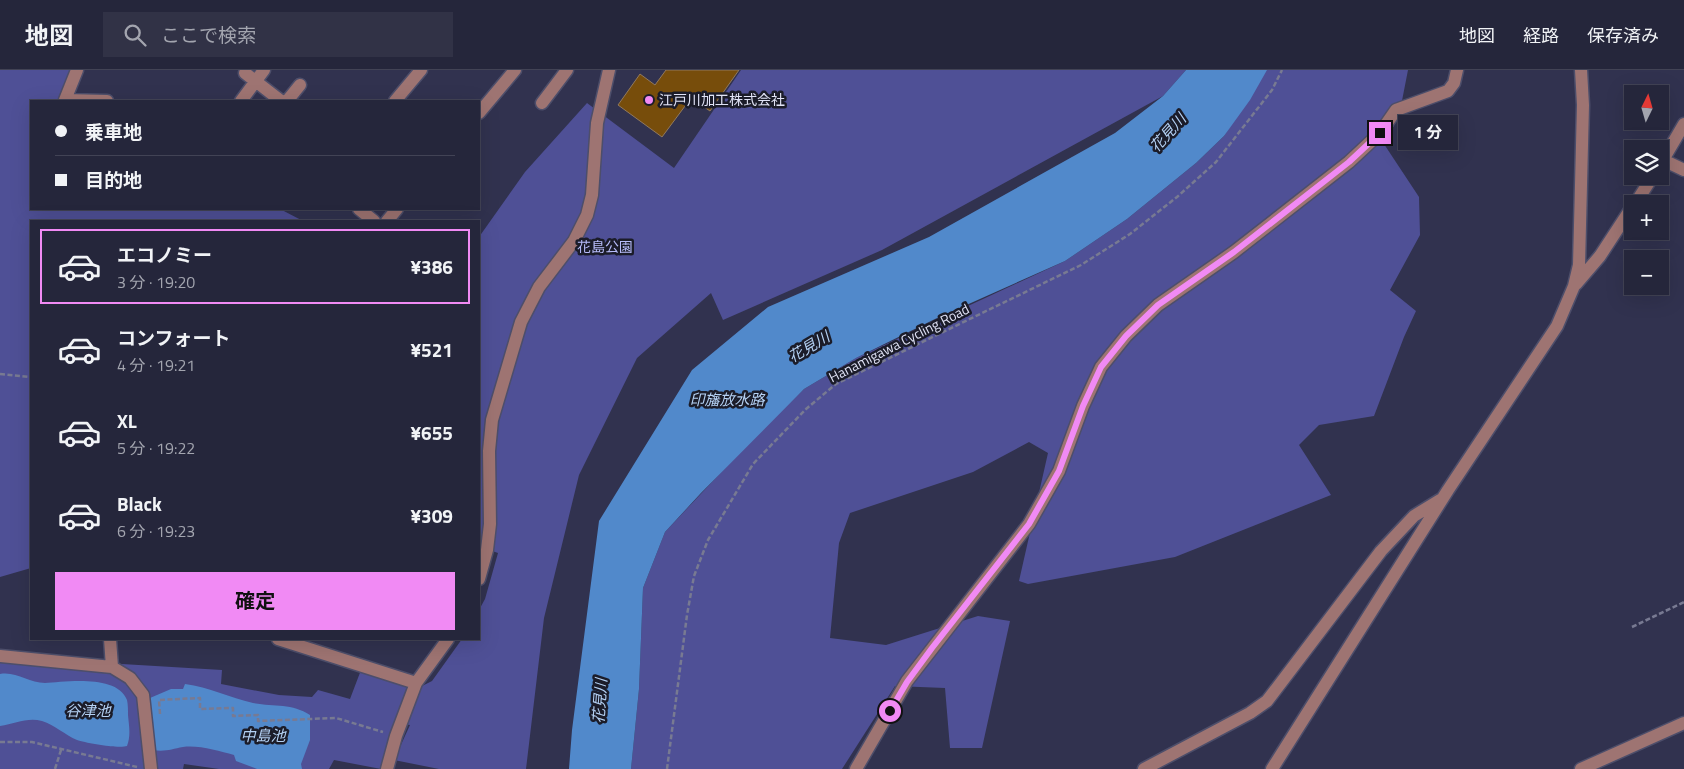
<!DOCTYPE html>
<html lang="ja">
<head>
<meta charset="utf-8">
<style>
	:root { --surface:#25263b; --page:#313246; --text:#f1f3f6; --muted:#a3a5af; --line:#424355; --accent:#f18af4 }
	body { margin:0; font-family:"Titillium Web","Noto Sans JP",sans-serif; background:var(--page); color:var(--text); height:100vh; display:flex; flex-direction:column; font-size:19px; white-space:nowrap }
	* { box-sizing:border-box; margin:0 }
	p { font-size:16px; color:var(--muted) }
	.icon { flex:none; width:28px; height:28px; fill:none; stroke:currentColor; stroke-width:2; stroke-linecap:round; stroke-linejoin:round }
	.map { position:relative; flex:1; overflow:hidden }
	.panel { position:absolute; left:30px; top:150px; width:450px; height:420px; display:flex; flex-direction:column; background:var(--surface); border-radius:0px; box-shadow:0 5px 20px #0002,0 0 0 1px var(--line) }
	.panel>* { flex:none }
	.hud { position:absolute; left:30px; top:30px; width:450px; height:110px; border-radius:0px; box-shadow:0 5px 20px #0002,0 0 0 1px var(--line); display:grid; align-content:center; height:110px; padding:0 25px; background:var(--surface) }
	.needle { width:32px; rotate:5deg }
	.controls { position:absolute; left:1624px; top:15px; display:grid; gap:10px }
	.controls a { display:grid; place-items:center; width:45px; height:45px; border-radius:0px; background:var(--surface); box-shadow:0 5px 20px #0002,0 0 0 1px var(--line); font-size:25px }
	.end { position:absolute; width:22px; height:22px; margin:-11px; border:6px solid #f18af4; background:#111; box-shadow:0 0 0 2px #111 }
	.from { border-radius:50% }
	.bubble { position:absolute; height:35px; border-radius:0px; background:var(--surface); box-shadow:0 5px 20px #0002,0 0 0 1px var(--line); font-size:16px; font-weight:700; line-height:35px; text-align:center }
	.hud b { display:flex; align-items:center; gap:18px; height:48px; font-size:19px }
	.hud b+b { border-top:1px solid var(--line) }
	.hud i { width:12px; height:12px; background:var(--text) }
	ul { padding:9px 0 0; list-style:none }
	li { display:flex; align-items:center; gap:15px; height:75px; margin:0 10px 8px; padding:0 15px; border:2px solid transparent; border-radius:0px }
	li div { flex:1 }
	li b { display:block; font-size:19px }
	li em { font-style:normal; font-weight:700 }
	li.current { border-color:var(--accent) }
	li>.icon { width:45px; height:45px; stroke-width:1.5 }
	.button { display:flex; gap:10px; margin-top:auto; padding:10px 25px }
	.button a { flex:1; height:58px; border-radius:0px; background:var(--accent); color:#111; font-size:20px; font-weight:700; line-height:58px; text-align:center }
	header { display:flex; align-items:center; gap:30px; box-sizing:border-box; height:70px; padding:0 25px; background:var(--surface); border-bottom:1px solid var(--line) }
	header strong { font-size:24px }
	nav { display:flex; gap:28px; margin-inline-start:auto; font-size:18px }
	.search { width:350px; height:45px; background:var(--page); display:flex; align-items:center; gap:12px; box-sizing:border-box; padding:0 18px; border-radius:0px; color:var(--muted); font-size:19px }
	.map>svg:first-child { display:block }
	.green { fill:#4f5096 }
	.water { fill:#5189cb }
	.building { fill:#774d0b; stroke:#91795d }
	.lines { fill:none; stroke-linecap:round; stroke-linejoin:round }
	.minor-casing { stroke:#4d4e6a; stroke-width:15 }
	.path { stroke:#787a92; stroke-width:2.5; stroke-dasharray:5 2.5; stroke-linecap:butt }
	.minor { stroke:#9e7472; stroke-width:12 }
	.route { stroke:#f18af4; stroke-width:6 }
	.poi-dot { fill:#f18af4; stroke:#1b1c29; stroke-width:2 }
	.labels { text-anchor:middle; stroke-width:5; stroke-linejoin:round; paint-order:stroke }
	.poi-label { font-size:14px; fill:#e1e3f6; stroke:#1b1c29; text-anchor:start }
	.park-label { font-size:14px; fill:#b7bcfa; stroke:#1b1c29 }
	.street-label { font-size:14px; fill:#e1e3f6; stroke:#1b1c29 }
	.water-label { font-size:15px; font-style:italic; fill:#b4d1f4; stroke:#1b1c29 }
</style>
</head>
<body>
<header>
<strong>地図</strong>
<div class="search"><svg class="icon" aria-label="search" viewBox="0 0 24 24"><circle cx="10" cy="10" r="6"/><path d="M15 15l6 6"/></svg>ここで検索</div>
<nav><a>地図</a><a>経路</a><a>保存済み</a></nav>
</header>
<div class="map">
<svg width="1684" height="699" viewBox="0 0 1684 699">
	<rect width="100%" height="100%" fill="#31324f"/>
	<!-- green -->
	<path class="green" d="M0,0H73L61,31H31V139H280L303,151H31V498L0,507Z
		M741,0H1186L1163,26L882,180L723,250L711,223L637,288L579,405L544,548L526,699H439L394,690L410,655L396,653L381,699L334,690L329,699H219L184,694L183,699H0V592L103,602L122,594L222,600L221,614L279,625L312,627L318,620L350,629L361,600L396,611L422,616L432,611L462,569H479V540L485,529L498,483L481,477L479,480V167L525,102L587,33L674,98Z
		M1265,0H1408L1399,46L1384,74L1419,127L1420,165L1390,220L1416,241L1404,267L1374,346L1319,355L1299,375L1331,425L1175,487L1028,514L1019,511L1048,383L1029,372L973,402L850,443L839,473L830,568L886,575L978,546L1010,551L982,678H950L945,618L895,616L842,699H631L639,619L643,518L665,462L759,362L804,319L856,288L1065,191L1127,149L1196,93L1224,66Z"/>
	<!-- water -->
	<path class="water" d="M1186,0H1267L1250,30L1224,66L1196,93L1127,149L1065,191L935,249L856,288L804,319L701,423L665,462L643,518L639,619L631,699H569L572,660L599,451L692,300L768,237L929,167L1115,63L1163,26Z
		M0,604C16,601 29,613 45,613C65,612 117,604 127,630C128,634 128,641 128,645C129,656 131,665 127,676C119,679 86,673 77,670C65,665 55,655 42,651C27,647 15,654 0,656Z
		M185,614C209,617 230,628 253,633C274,637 292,633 310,645V670L301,694L302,699H257L236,691L234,685C219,681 199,675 183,677C172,679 165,682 153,680L150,628L171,619H183Z"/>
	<!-- building -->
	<path class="building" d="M666,0H739L710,41L691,28L662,67L618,35L640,4L655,15Z"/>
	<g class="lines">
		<!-- minor casing -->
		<g class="minor-casing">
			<path id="minor" d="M77,0L65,30L107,31
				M245,3L281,31
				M241,31L264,0
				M287,31L300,15
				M395,31L421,0
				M542,33L567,0
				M479,43L515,0
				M1663,90L1684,100
				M1660,95L1684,54
				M1635,134L1653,106
				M359,139L374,151
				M387,151L397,139
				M1576,214L1600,186L1632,137
				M479,509L487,480L490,454L489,381L492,350L521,252L539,217L574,171L587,145L592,125L597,53L609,0
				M110,569L112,597
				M278,569L416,613
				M0,586L112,597L130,608L143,625L151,699
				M387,699L396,666L416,613L448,569
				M856,699L907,611L1029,454L1059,401L1083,336L1101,297L1126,266L1158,235L1234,182L1349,92L1380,63L1396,40L1448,21L1454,13L1457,0
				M1144,699L1250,643L1267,631L1381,481L1414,446L1440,430
				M1272,699L1448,420L1557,256L1574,216L1579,195L1583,35L1581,0
				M1581,699L1684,653"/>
		</g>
		<!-- path -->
		<path class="path" d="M0,304L31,307
			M1632,557L1684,532
			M160,644L159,630L200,628V639L233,638V646L258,645V651L336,648L383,662
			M0,672H32L137,697
			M55,699L61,680
			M667,699L687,545L694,506L708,470L753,394L806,339L836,314L1081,195L1130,164L1177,127L1216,92L1272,20L1282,0"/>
		<!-- minor -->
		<use href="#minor" class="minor"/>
	</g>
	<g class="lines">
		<!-- route -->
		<path class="route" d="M890,641L907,612L932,578L1029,454L1059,401L1083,336L1101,297L1126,266L1158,235L1234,182L1349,92L1380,63"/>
	</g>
	<!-- markers -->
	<circle class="poi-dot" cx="649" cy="30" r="5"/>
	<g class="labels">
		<!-- poi labels -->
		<g class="poi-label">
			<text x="659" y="35">江戸川加工株式会社</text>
		</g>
		<!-- park labels -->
		<g class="park-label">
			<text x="605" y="182">花島公園</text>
		</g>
		<!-- street labels -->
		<g class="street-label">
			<text transform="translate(899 273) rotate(-27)" y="5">Hanamigawa Cycling Road</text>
		</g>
		<!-- water labels -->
		<g class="water-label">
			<text transform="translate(1168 63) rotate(-48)" y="5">花見川</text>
			<text transform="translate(809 277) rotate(-31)" y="5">花見川</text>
			<text x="727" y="335">印旛放水路</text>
			<text transform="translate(600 631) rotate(-86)" y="5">花見川</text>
			<text x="88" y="646">谷津池</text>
			<text x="263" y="671">中島池</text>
		</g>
	</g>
</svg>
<div class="controls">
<a><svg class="needle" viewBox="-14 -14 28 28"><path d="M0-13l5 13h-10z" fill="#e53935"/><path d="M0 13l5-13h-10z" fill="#a3a5af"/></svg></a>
<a><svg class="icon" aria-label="layers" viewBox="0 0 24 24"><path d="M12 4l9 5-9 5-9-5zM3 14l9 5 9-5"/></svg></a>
<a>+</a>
<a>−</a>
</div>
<i class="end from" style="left:890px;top:641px"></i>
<i class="end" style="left:1380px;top:63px"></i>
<div class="bubble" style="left:1398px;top:45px;width:60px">1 分</div>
<div class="hud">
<b><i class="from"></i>乗車地</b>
<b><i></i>目的地</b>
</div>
<section class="panel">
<ul>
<li class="current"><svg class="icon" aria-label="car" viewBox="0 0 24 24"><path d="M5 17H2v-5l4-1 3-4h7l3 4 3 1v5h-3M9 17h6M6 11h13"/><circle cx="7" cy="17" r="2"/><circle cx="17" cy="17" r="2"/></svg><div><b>エコノミー</b><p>3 分 · 19:20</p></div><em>¥386</em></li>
<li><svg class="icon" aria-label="car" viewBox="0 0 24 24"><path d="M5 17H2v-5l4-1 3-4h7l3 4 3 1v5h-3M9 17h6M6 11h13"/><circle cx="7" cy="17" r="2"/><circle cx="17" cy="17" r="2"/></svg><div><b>コンフォート</b><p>4 分 · 19:21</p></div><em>¥521</em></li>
<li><svg class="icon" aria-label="car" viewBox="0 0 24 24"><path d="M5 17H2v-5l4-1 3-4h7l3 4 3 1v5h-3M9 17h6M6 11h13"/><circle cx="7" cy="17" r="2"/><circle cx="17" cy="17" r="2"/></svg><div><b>XL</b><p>5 分 · 19:22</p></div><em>¥655</em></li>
<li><svg class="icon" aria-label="car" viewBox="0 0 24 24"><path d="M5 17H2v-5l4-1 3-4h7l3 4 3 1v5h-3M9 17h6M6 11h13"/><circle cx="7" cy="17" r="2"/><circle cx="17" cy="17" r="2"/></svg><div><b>Black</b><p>6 分 · 19:23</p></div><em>¥309</em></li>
</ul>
<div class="button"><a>確定</a></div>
</section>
</div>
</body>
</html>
